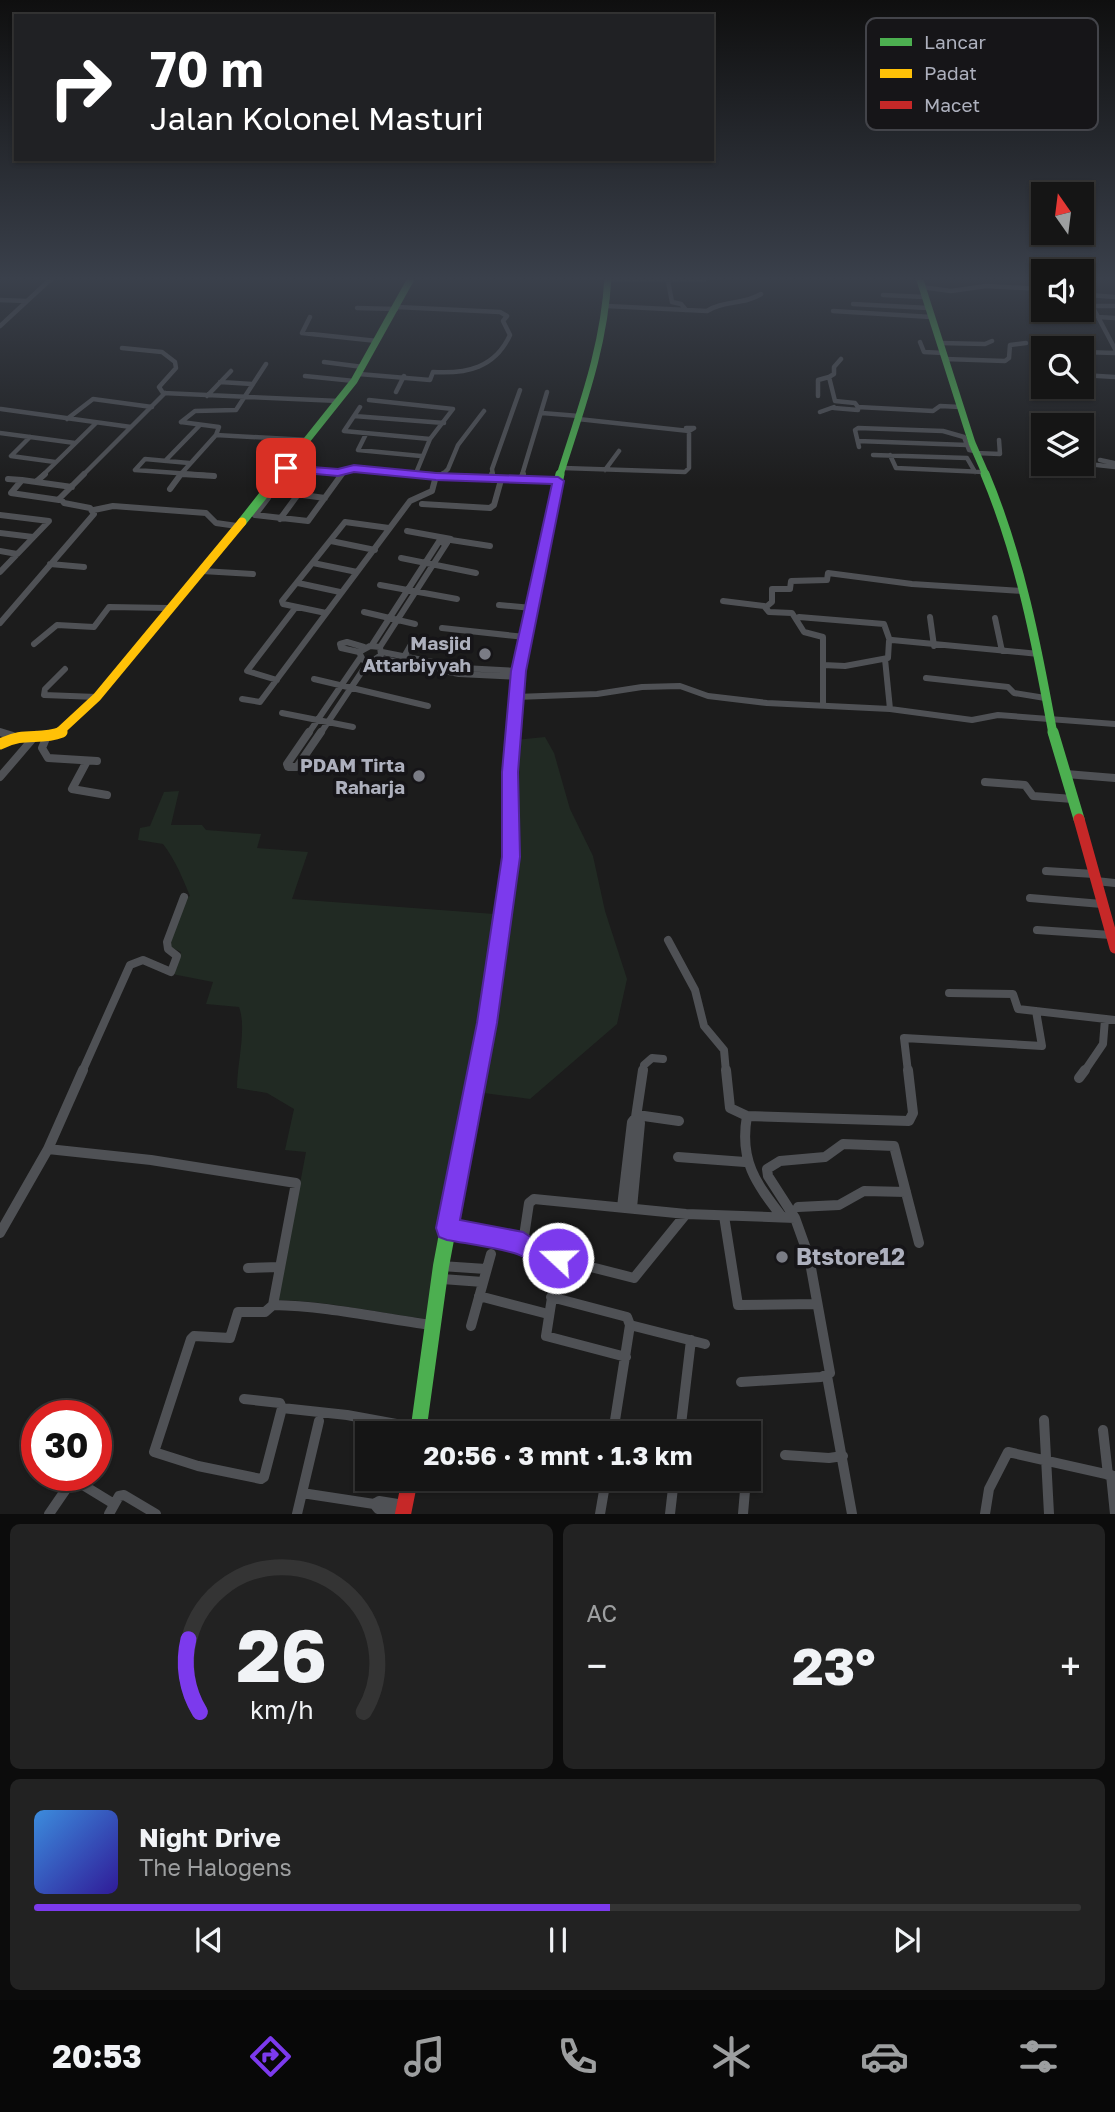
<!DOCTYPE html>
<html lang="id">
<head>
<meta charset="utf-8">
<style>
  body { margin:0; font-family:"Golos Text",sans-serif; background:#222; color:#f1f3f6; height:100vh; display:flex; flex-direction:column; font-size:26px; white-space:nowrap }
  * { box-sizing:border-box; margin:0 }
  p { font-size:23px; color:#9d9fa0 }
  .icon { flex:none; width:38px; height:38px; fill:none; stroke:currentColor; stroke-width:2; stroke-linecap:round; stroke-linejoin:round }
  .map { position:relative; height:1514px; overflow:hidden }
  .details { display:flex; flex-direction:column; gap:10px; padding:10px; background:#0c0c0c; flex:1 }
  .details>* { flex:none }
  .guide { position:absolute; left:14px; top:14px; width:700px; height:147px; border-radius:0px; box-shadow:0 2px 5px #0004,0 0 0 2px #343434; background:#202124; color:#fff; overflow:hidden }
  .needle { width:46px; rotate:346deg }
  .controls { position:absolute; left:1031px; top:182px; display:grid; gap:14px }
  .controls a { display:grid; place-items:center; width:63px; height:63px; border-radius:0px; background:#151515; box-shadow:0 2px 5px #0004,0 0 0 2px #343434; font-size:35px }
  .speed { position:absolute; left:21px; top:1400px; display:flex; gap:14px; font-size:35px; font-weight:700; text-align:center }
  .speed>* { display:grid; place-content:center; width:91px; height:91px; border-radius:50%; background:#151515; box-shadow:0 2px 5px #0004,0 0 0 2px #343434; line-height:1 }
  .speed .limit { border:10px solid #d22; background:#fff; color:#111 }
  .pin { position:absolute; display:grid; place-items:center; width:60px; height:60px; color:#fff; margin:-30px; border-radius:14px; box-shadow:0 4px 10px #0006 }
  .me { position:absolute; width:77px; margin:-38px; rotate:291deg; stroke-linejoin:round; filter:drop-shadow(0 0 5px #0008) }
  .turn { display:flex; align-items:center; gap:24px; height:147px; padding:0 21px; font-size:32px }
  .turn .icon { width:91px; height:91px; stroke-width:2.5 }
  .turn b { display:block; font-size:49px; line-height:60px }
  .big { font-size:52px; font-weight:700; line-height:1.1 }
  .details .card { flex:1; display:flex; flex-direction:column; justify-content:center; gap:10px; min-width:0; padding:0 24px; border-radius:10px; background:#222 }
  .details .dial { align-items:center; gap:0 }
  .dial svg { height:182px; overflow:visible; fill:none; stroke:#343434; stroke-width:7; stroke-linecap:round; text-anchor:middle }
  .dial text { fill:#f1f3f6; stroke:none }
  .song { display:flex; align-items:center; gap:21px }
  .cover { width:84px; height:84px; border-radius:10px; background:linear-gradient(135deg,hsl(210 70% 55%),hsl(250 70% 35%)) }
  .played { height:7px; border-radius:4px; background:linear-gradient(90deg,#7c3aed 55%,#343434 55%) }
  .keys { display:flex; justify-content:space-around; direction:ltr }
  .heat { display:flex; justify-content:space-between; align-items:center; font-size:38px; direction:ltr }
  .details .tiles { flex:1; display:grid; gap:10px; grid-template-columns:1fr 1fr }
  .card:last-child { grid-column:span 2 }
  .trip { position:absolute; left:355px; top:1421px; width:406px; height:70px; border-radius:0px; background:#151515; box-shadow:0 2px 5px #0004,0 0 0 2px #343434; font-weight:700; line-height:70px; text-align:center }
  .menu { display:flex; height:112px; justify-content:space-around; align-items:center; background:#080808; color:#9d9fa0 }
  .menu .icon { width:49px; height:49px }
  .menu .selected { color:#7c3aed }
  .menu b { font-size:32px; color:#f1f3f6 }
  .map>svg:first-child { display:block }
  .green { fill:#212a23 }
  .lines { fill:none; stroke-linecap:round; stroke-linejoin:round }
  .street-far3 { stroke:#4f5155; stroke-width:4.5 }
  .street-far2 { stroke:#4f5155; stroke-width:6 }
  .street-far1 { stroke:#4f5155; stroke-width:8 }
  .street { stroke:#4f5155; stroke-width:10 }
  .fast-far3 { stroke:#4caf50; stroke-width:7 }
  .fast-far2 { stroke:#4caf50; stroke-width:9 }
  .fast-far1 { stroke:#4caf50; stroke-width:11 }
  .fast { stroke:#4caf50; stroke-width:16 }
  .slow-far2 { stroke:#ffc107; stroke-width:9 }
  .slow-far1 { stroke:#ffc107; stroke-width:11 }
  .slow { stroke:#ffc107; stroke-width:16 }
  .jam-far1 { stroke:#c62828; stroke-width:11 }
  .jam { stroke:#c62828; stroke-width:16 }
  .route { fill:#7c3aed; stroke:#51269a; stroke-width:2 }
  .poi-dot { fill:#7a7c85; stroke:#161518; stroke-width:2.5 }
  .labels { text-anchor:middle; stroke-width:7; stroke-linejoin:round; paint-order:stroke }
  .poi-label { font-size:19px; font-weight:bold; fill:#adb0bd; stroke:#161518; text-anchor:end }
  .near-poi-label { font-size:23px; font-weight:bold; fill:#adb0bd; stroke:#161518; text-anchor:start }
  .key { fill:#161518; stroke:#43444a; stroke-width:2 }
  .key-label { font-size:19px; fill:#adb0bd }
</style>
</head>
<body>
<div class="map">
<svg width="1115" height="1514" viewBox="0 0 1115 1514">
  <rect width="100%" height="100%" fill="#1c1c1c"/>
  <path class="green" d="M545 737 554 753 570 809 593 856 605 911 627 979 617 1024 530 1099 469 1091 427 1319C378 1313 328 1301 278 1300L306 1152 285 1150 294 1109 267 1093 237 1088C237 1064 247 1028 239 1007L206 1004 213 982 172 974 181 952 169 946 185 898 190 896C182 877 176 861 163 844L138 840 140 828 150 826 164 792 179 791 171 825H202L206 830 261 834 257 848 308 852 292 899 508 915 515 740Z"/>
  <g class="lines">
    <path class="street-far3" d="M608 280H704V277
      M668 281 672 302 681 304 686 310
      M921 287 951 291 986 286 1043 289
      M1082 291 1089 293V300L1115 349
      M883 295 925 297
      M1089 295 1115 297
      M0 300 27 301
      M853 304 928 308
      M607 306 707 311C724 300 744 305 761 294
      M1092 306H1115
      M357 308 396 309
      M833 311 931 317
      M310 317 302 333 377 341
      M1098 317 1115 318
      M0 326 53 277
      M920 342 924 352 944 353
      M941 343 985 344 992 341
      M122 348 162 352 175 362 176 368 159 387 163 393 339 401
      M1082 352 1115 353
      M841 359 834 367V374L829 377 835 401 855 403 858 407 933 411 940 406 961 407
      M945 359 1005 361 1009 358 1010 345 1026 343
      M324 362 363 367
      M359 374 430 380 433 372C467 374 495 368 510 335L503 321 507 316 500 312 397 307
      M1082 375 1115 377
      M305 376 354 381
      M220 382 252 384
      M396 392 404 376
      M207 396 231 371
      M818 396V380L829 377
      M369 400 453 409 430 439 416 473
      M360 407 344 431 430 439
      M834 408 858 410
      M1 409 131 427
      M820 412 834 407
      M542 413 579 416
      M354 416 444 423
      M67 419 93 399 152 407
      M578 419 689 431 694 428H686
      M181 422 195 411 236 410 266 364
      M181 422 219 427 216 435
      M0 433 75 443
      M366 434 358 450 421 456
      M216 435 308 440
      M30 437 11 456 55 462
      M858 441 967 445
      M859 447 855 430 858 428 943 431 964 437 969 450 975 451
      M976 453 1000 454 999 440
      M873 455 967 458 975 472
      M890 455 896 468 984 472
      M1100 460 1114 463
      M165 461 200 425
      M189 463 145 459 135 470 205 475
      M1088 464 1115 467
      M563 468 685 472 689 468V431
      M288 469 338 472 354 469 439 475
      M605 470 619 451
      M43 475 96 423
      M83 475 165 393
      M180 475 216 435
      M312 475 315 471
      M341 475 343 472
      M442 475 448 469 458 445 484 411
      M493 475 492 469 520 390
      M522 475 547 392"/>
    <path class="street-far2" d="M182 474 214 476
      M415 474 558 481
      M492 474 493 480
      M441 476 443 474
      M8 479 22 480
      M521 479 523 474
      M37 481 45 474
      M170 489 181 474
      M273 491 325 498
      M268 498 255 515 308 521 342 474
      M59 500 11 493 22 480 72 487
      M422 504 490 508 494 505 501 480
      M94 510 113 506 206 513 216 523 237 526
      M0 515 49 521 0 572
      M280 519 313 474
      M407 531 451 539 443 543
      M0 533 33 537
      M451 540 490 546
      M331 541 375 550
      M0 551 17 554
      M401 558 476 573
      M313 563 357 572
      M50 564 84 567
      M202 571 253 574
      M298 583 340 592
      M380 585 457 599
      M723 601 764 606 769 612 792 613 804 632 823 637V705
      M499 605 532 608
      M766 607 772 602V589H790L791 581 827 580 828 573 912 584 1022 591
      M364 612 415 624
      M326 613 283 604 282 601 345 522 389 528
      M799 617 884 624 890 641
      M930 617 934 646
      M995 618 1002 651
      M0 623 94 514 90 508 64 503 60 498 84 474
      M442 628 525 637
      M34 644 57 625 94 627 109 607 169 608
      M372 645 440 540
      M370 646 380 647 381 655 374 660H363L359 652Z
      M380 647 447 543
      M359 652 341 648 340 644 347 642 364 647
      M382 652 463 668 519 671
      M405 655 413 641
      M378 658 459 674 518 677
      M885 659 890 709
      M823 665 845 666 888 658 889 641 892 640 1039 654
      M65 669 45 689 44 695 97 697
      M926 678 1008 687 1014 693 1045 698
      M314 679 428 706
      M277 680 247 671 296 607
      M516 697 597 694 642 687 680 686 708 696 767 703 890 709 972 720 998 715 1115 724
      M242 699 260 702 410 501 432 491 436 476
      M282 713 353 727
      M0 732 6 734
      M308 734 360 658
      M320 734 369 661"/>
    <path class="street-far1" d="M0 732 13 736
      M309 732 287 764 288 767H297L321 732
      M47 736 42 748 48 758 97 761
      M87 761 72 789 107 795
      M1066 774 1115 778
      M0 777 36 735
      M985 782 1025 785 1033 796 1073 799
      M1046 871 1094 874
      M1096 881 1115 883
      M1030 898 1102 904
      M1037 930 1111 935
      M668 940 695 990 704 1026 724 1050 726 1072
      M949 993 1013 994 1018 1009 1115 1020
      M82 1072 130 965 143 960 171 972 177 956 168 949 167 942 184 897
      M643 1072 644 1065 652 1058 663 1059
      M908 1072 904 1038 1042 1046 1036 1011
      M1084 1072 1103 1044 1105 1019"/>
    <path class="street" d="M726 1070 730 1108 747 1116 909 1121 913 1113 908 1070
      M1079 1078 1085 1070
      M637 1115 679 1121
      M747 1116C739 1161 756 1183 782 1217
      M636 1117 643 1070
      M48 1149 151 1160 296 1183 273 1305C327 1306 379 1318 432 1325
      M678 1157 745 1162
      M622 1207 632 1122 636 1117 640 1123 632 1208
      M798 1207 839 1205 864 1191 906 1192
      M724 1216 738 1305 817 1304
      M448 1228 523 1243 532 1252 634 1278 686 1214
      M0 1233 48 1149 83 1070
      M523 1243 529 1203 534 1199 686 1214 795 1218
      M441 1266 486 1269
      M248 1268 279 1267
      M556 1272 546 1336 626 1357
      M442 1279 483 1282
      M479 1296 548 1314
      M551 1297 627 1317 630 1325 613 1433
      M273 1305 265 1312H238L230 1338 194 1336 191 1339 154 1452 198 1466 261 1479 264 1477 282 1408
      M630 1325 705 1344
      M471 1326 491 1254
      M827 1376 852 1514
      M741 1382 821 1377 830 1373 809 1257 795 1218 768 1176 767 1169 780 1161 825 1157 843 1144 894 1146 919 1243
      M244 1399 280 1403 282 1408 347 1415 418 1428
      M1044 1420 1049 1514
      M1103 1430 1108 1475
      M680 1433 691 1340
      M749 1451 750 1444
      M785 1455 829 1458 843 1456
      M1111 1475 1115 1514
      M302 1493 374 1504 379 1501 404 1505
      M374 1504 378 1509 401 1513
      M49 1514 71 1482H78L114 1504
      M109 1514 119 1496 124 1495 156 1514
      M297 1514 319 1421
      M600 1514 606 1479
      M670 1514 674 1479
      M743 1514 746 1479
      M985 1514 989 1489 1008 1452 1115 1476"/>
    <path class="fast-far3" d="M919 277 972 443 986 475
      M279 475 354 381 412 277
      M560 475C581 408 604 349 608 277"/>
    <path class="fast-far2" d="M985 474C1020 557 1037 646 1053 734
      M242 522 280 474
      M513 734 521 653 560 474"/>
    <path class="fast-far1" d="M1053 732 1079 819
      M512 747 513 732"/>
    <path class="fast" d="M418 1433 441 1266 469 1117"/>
    <path class="slow-far2" d="M57 734 97 697 242 522"/>
    <path class="slow-far1" d="M0 744C26 731 38 741 62 732
      M478 1072 511 857 512 747"/>
    <path class="slow" d="M469 1117 478 1070"/>
    <path class="jam-far1" d="M1079 819 1115 948"/>
    <path class="jam" d="M403 1514 410 1479"/>
  </g>
  <linearGradient id="sky" x2="0" y2="1"><stop stop-color="#0f0f0f"/><stop offset="0.57" stop-color="#3a404b"/><stop offset="1" stop-color="#3a404b" stop-opacity="0"/></linearGradient>
  <rect width="1115" height="489" fill="url(#sky)"/>
  <path class="route" d="M286 465 338 469 354 465 436 473 558 477 564 481 526 671 518 772 520 857 497 1023 460 1220 523 1232 538 1242 566 1250 569 1258 566 1267C546 1275 531 1258 514 1253 492 1247 469 1244 447 1240L439 1237 436 1228 477 1023 502 857V772L511 671 552 484 436 480 354 472 338 476 282 471V466Z"/>
  <g class="poi-dot">
    <circle cx="485" cy="654" r="7"/>
    <circle cx="419" cy="776" r="7"/>
    <circle cx="782" cy="1257" r="7"/>
  </g>
  <g class="labels">
    <g class="poi-label">
      <text x="471" y="650">Masjid<tspan x="471" dy="22">Attarbiyyah</tspan></text>
      <text x="405" y="772">PDAM Tirta<tspan x="405" dy="22">Raharja</tspan></text>
    </g>
    <g class="near-poi-label">
      <text x="796" y="1265">Btstore12</text>
    </g>
  </g>
  <rect x="866" y="18" width="232" height="112" rx="10" class="key"/>
  <rect x="880" y="38" width="32" height="8" fill="#4caf50"/>
  <rect x="880" y="69" width="32" height="9" fill="#ffc107"/>
  <rect x="880" y="101" width="32" height="8" fill="#c62828"/>
  <g class="key-label">
    <text x="924" y="49">Lancar</text>
    <text x="924" y="80">Padat</text>
    <text x="924" y="112">Macet</text>
  </g>
</svg>
<div class="controls">
<a><svg class="needle" viewBox="-14 -14 28 28"><path d="M0-13l5 13h-10z" fill="#e53935"/><path d="M0 13l5-13h-10z" fill="#9d9fa0"/></svg></a>
<a><svg class="icon" aria-label="sound" viewBox="0 0 24 24"><path d="M4 9h4l5-4v14l-5-4H4zM17 9q2 3 0 6"/></svg></a>
<a><svg class="icon" aria-label="search" viewBox="0 0 24 24"><circle cx="10" cy="10" r="6"/><path d="M15 15l6 6"/></svg></a>
<a><svg class="icon" aria-label="layers" viewBox="0 0 24 24"><path d="M12 4l9 5-9 5-9-5zM3 14l9 5 9-5"/></svg></a>
</div>
<div class="speed"><div class="limit">30</div></div>
<div class="pin" style="left:286px;top:468px;background:#d93025"><svg class="icon" aria-label="arrive" viewBox="0 0 24 24"><path d="M6 21V4h12l-3 4 3 4H6"/></svg></div>
<svg class="me" style="left:558px;top:1258px" viewBox="-20 -20 40 40"><circle r="17" fill="#7c3aed" stroke="#fff" stroke-width="3"/><path d="M0-11L8 9 0 5-8 9z" fill="#fff"/></svg>
<div class="trip">20:56 · 3 mnt · 1.3 km</div>
<div class="guide">
<div class="turn"><svg class="icon" aria-label="right" viewBox="0 0 24 24"><path d="M7 20v-9h11M14 6l5 5-5 5"/></svg><div><b>70 m</b>Jalan Kolonel Masturi</div></div>
</div>
</div>
<section class="details">
<div class="tiles">
<div class="card dial"><svg viewBox="0 0 100 80">
<path d="M14 69A42 42 0 1 1 86 69"/>
<path d="M14 69A42 42 0 0 1 9 37" stroke="#7c3aed"/>
<text x="50" y="56" font-size="32" font-weight="700">26</text>
<text x="50" y="72" font-size="11">km/h</text>
</svg></div>
<div class="card"><p>AC</p>
<div class="heat"><a>−</a><b class="big">23°</b><a>+</a></div>
</div>
<div class="card">
<div class="song"><i class="cover"></i><div><b>Night Drive</b><p>The Halogens</p></div></div>
<div class="played"></div>
<div class="keys"><svg class="icon" aria-label="previous" viewBox="0 0 24 24"><path d="M18 5L8 12l10 7zM5 5v14"/></svg><svg class="icon" aria-label="pause" viewBox="0 0 24 24"><path d="M8 5v14M16 5v14"/></svg><svg class="icon" aria-label="next" viewBox="0 0 24 24"><path d="M6 5l10 7-10 7zM19 5v14"/></svg></div>
</div>
</div>
</section>
<nav class="menu">
<b>20:53</b>
<svg class="icon selected" aria-label="directions" viewBox="0 0 24 24"><path d="M12 3l9 9-9 9-9-9zM9 14v-3h6M13 9l2 2-2 2"/></svg>
<svg class="icon" aria-label="music" viewBox="0 0 24 24"><path d="M9 18V5l10-2v13"/><circle cx="6" cy="18" r="3"/><circle cx="16" cy="16" r="3"/></svg>
<svg class="icon" aria-label="phone" viewBox="0 0 24 24"><path d="M5 4h4l2 5-3 2q2 4 5 5l2-3 5 2v4C11 20 4 13 5 4z"/></svg>
<svg class="icon" aria-label="climate" viewBox="0 0 24 24"><path d="M12 3v18M4 7l16 10M4 17L20 7"/></svg>
<svg class="icon" aria-label="car" viewBox="0 0 24 24"><path d="M5 17H2v-5l4-1 3-4h7l3 4 3 1v5h-3M9 17h6M6 11h13"/><circle cx="7" cy="17" r="2"/><circle cx="17" cy="17" r="2"/></svg>
<svg class="icon" aria-label="filters" viewBox="0 0 24 24"><path d="M4 7h16M4 17h16"/><circle cx="9" cy="7" r="2"/><circle cx="15" cy="17" r="2"/></svg>
</nav>
</body>
</html>
